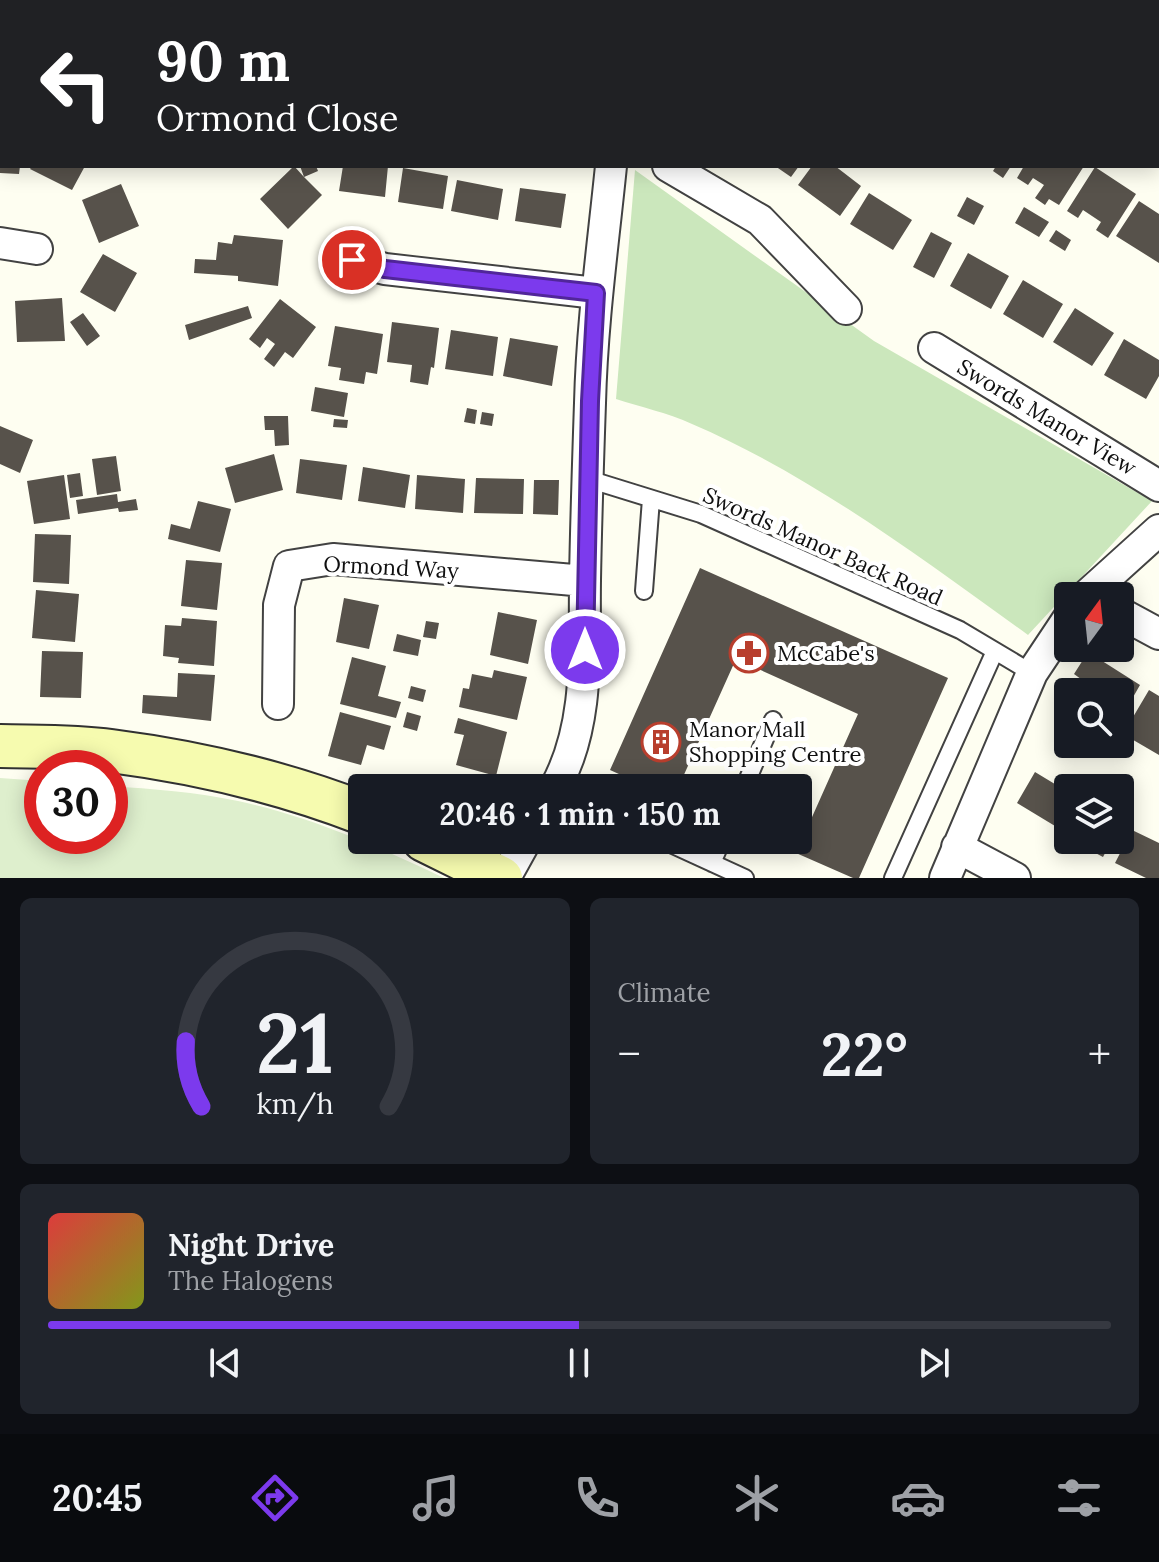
<!DOCTYPE html>
<html lang="en">
<head>
<meta charset="utf-8">
<style>
  body { margin:0; font-family:Lora,serif; background:#20242c; color:#f1f3f6; height:100vh; display:flex; flex-direction:column; font-size:30px; white-space:nowrap }
  * { box-sizing:border-box; margin:0 }
  p { font-size:26px; color:#9ea1a6 }
  .icon { flex:none; width:44px; height:44px; fill:none; stroke:currentColor; stroke-width:2; stroke-linecap:round; stroke-linejoin:round }
  .map { position:relative; height:878px; overflow:hidden }
  .details { display:flex; flex-direction:column; gap:20px; padding:20px; background:#0d0f14; flex:1 }
  .details>* { flex:none }
  .top-card { position:absolute; left:0px; top:0px; width:1160px; height:168px; box-shadow:0 4px 20px #0003; background:#202124; color:#fff; overflow:hidden }
  .needle { width:52px; rotate:15deg }
  .controls { position:absolute; left:1054px; top:582px; display:grid; gap:16px }
  .controls a { display:grid; place-items:center; width:80px; height:80px; border-radius:8px; background:#171b24; box-shadow:0 4px 20px #0003; font-size:40px }
  .speed { position:absolute; left:24px; top:750px; display:flex; gap:16px; font-size:40px; font-weight:700; text-align:center }
  .speed>* { display:grid; place-content:center; width:104px; height:104px; border-radius:50%; background:#171b24; box-shadow:0 4px 20px #0003; line-height:1 }
  .speed .limit { border:12px solid #d22; background:#fff; color:#111 }
  .pin { position:absolute; display:grid; place-items:center; width:68px; height:68px; color:#fff; margin:-34px; border:4px solid #fff; border-radius:50%; box-shadow:0 2px 8px #0007 }
  .me { position:absolute; width:88px; margin:-44px; rotate:0deg; stroke-linejoin:round; filter:drop-shadow(0 0 6px #0008) }
  .turn { display:flex; align-items:center; gap:28px; height:168px; padding:0 24px; font-size:36px }
  .turn .icon { width:104px; height:104px; stroke-width:2.5 }
  .turn b { display:block; font-size:56px; line-height:68px }
  .big { font-size:60px; font-weight:800; line-height:1.1 }
  .details .widget { flex:1; display:flex; flex-direction:column; justify-content:center; gap:12px; min-width:0; padding:0 28px; border-radius:12px; background:#20242c }
  .details .dial { align-items:center; gap:0 }
  .dial svg { height:208px; overflow:visible; fill:none; stroke:#363941; stroke-width:7; stroke-linecap:round; text-anchor:middle }
  .dial text { fill:#f1f3f6; stroke:none }
  .song { display:flex; align-items:center; gap:24px }
  .cover { width:96px; height:96px; border-radius:12px; background:linear-gradient(135deg,hsl(0 70% 55%),hsl(70 70% 35%)) }
  .played { height:8px; border-radius:4px; background:linear-gradient(90deg,#7c3aed 50%,#363941 50%) }
  .keys { display:flex; justify-content:space-around; direction:ltr }
  .heat { display:flex; justify-content:space-between; align-items:center; font-size:44px; direction:ltr }
  .details .tiles { flex:1; display:grid; gap:20px; grid-template-columns:1fr 1fr }
  .widget:last-child { grid-column:span 2 }
  .trip { position:absolute; left:348px; top:774px; width:464px; height:80px; border-radius:8px; background:#171b24; box-shadow:0 4px 20px #0003; font-weight:800; line-height:80px; text-align:center }
  .tabs { display:flex; height:128px; justify-content:space-around; align-items:center; background:#090b0e; color:#9ea1a6 }
  .tabs .icon { width:56px; height:56px }
  .tabs .active { color:#7c3aed }
  .tabs b { font-size:36px; color:#f1f3f6 }
  .map>svg:first-child { display:block }
  .park { fill:#cbe7bc }
  .pitch { fill:#deefcd }
  .building { fill:#57524b }
  .lines { fill:none; stroke-linecap:round; stroke-linejoin:round }
  .lane-casing { stroke:#424242; stroke-width:20 }
  .street-casing { stroke:#424242; stroke-width:34 }
  .secondary-casing { stroke:#313131; stroke-width:46 }
  .lane { stroke:#fff; stroke-width:16 }
  .street { stroke:#fff; stroke-width:30 }
  .secondary { stroke:#f6fbaf; stroke-width:42 }
  .route-casing { stroke:#51269a; stroke-width:20 }
  .route { stroke:#7c3aed; stroke-width:14 }
  .labels { text-anchor:middle; stroke-width:8; stroke-linejoin:round; paint-order:stroke }
  .street-label { font-size:22px; fill:#0f0f0f; stroke:#fff }
  .poi-label { font-size:22px; fill:#0f0f0f; stroke:#fff; text-anchor:start }
</style>
</head>
<body>
<div class="map">
<svg width="1159" height="878" viewBox="0 0 1159 878">
  <rect width="100%" height="100%" fill="#fefef1"/>
  <path class="park" d="M635 170 874 341 1152 501 1028 635C921 558 813 476 692 424 668 413 641 407 616 399Z"/>
  <path class="pitch" d="M0 778 42 781V836H110V786C152 789 196 792 238 801 309 816 378 846 444 878H0Z"/>
  <path class="building" d="M0 166H20L19 174 0 173Z
    M32 166H85L72 190 30 169Z
    M294 166 304 177 300 166H316L318 171 304 177 322 195 288 229 260 199Z
    M343 166H388L385 197 339 191Z
    M775 166H799L791 177Z
    M812 166H835L861 186 840 216 798 185Z
    M996 166H1011L1003 178 993 171Z
    M1024 166H1084L1059 205 1049 199 1045 205 1035 198 1044 185 1033 178 1028 185 1017 178Z
    M1095 167 1136 194 1108 238 1096 230 1101 222 1083 210 1078 218 1067 211Z
    M403 168 448 176 443 209 398 202Z
    M457 180 503 189 498 220 451 211Z
    M121 184 139 226 99 243 82 200Z
    M520 188 566 194 561 228 515 221Z
    M869 193 912 220 893 250 850 224Z
    M967 197 984 206 974 225 957 216Z
    M1139 201 1159 214V263L1116 236Z
    M1024 207 1049 222 1039 237 1015 223Z
    M1056 230 1071 240 1065 251 1049 241Z
    M931 232 952 243 934 278 913 267Z
    M234 235 283 240 278 286 238 281V276L194 273 195 259 216 260 218 242 232 244Z
    M968 253 1009 276 991 309 950 286Z
    M103 254 137 273 115 312 80 292Z
    M1023 280 1063 304 1043 338 1003 314Z
    M62 298 65 341 17 342 15 301Z
    M280 299 316 327 293 358 285 352 274 367 264 359 275 344 267 338 260 348 249 339Z
    M248 306 252 318 189 340 185 325Z
    M1075 308 1114 333 1092 366 1053 342Z
    M83 313 100 336 87 346 70 322Z
    M392 322 439 328 434 368 431 367 428 385 410 382 412 365 387 362Z
    M335 326 383 334 377 374 366 372 364 384 339 380 341 368 328 366Z
    M451 330 498 337 493 376 445 369Z
    M510 338 558 346 552 386 503 376Z
    M1124 339 1159 360V376L1146 399 1104 375Z
    M315 387 348 393 344 417 311 411Z
    M467 408 477 410 475 424 464 422Z
    M482 412 494 414 492 426 480 424Z
    M264 416H288L289 445 275 446 274 430H265Z
    M334 419 348 420 347 428 333 427Z
    M0 426 33 440 20 473 0 464Z
    M274 454 283 490 235 503 225 468Z
    M116 456 121 491 97 495 92 459Z
    M300 459 347 465 342 500 296 493Z
    M363 467 410 475 405 508 358 501Z
    M80 473 83 496 70 498 67 475Z
    M64 475 70 519 34 524 27 481Z
    M417 475 465 479 463 513 415 509Z
    M476 478 524 479 523 514 474 513Z
    M534 480H559L558 515 533 514Z
    M117 494 118 502 136 499 138 510 119 512 118 508 78 514 76 500Z
    M198 501 231 509 220 552 168 539 171 524 190 529Z
    M35 534 71 535 69 584 33 582Z
    M186 560 222 563 217 610 181 606Z
    M700 568 948 678 859 878H853L796 853 858 714 736 659 678 788H650L610 770Z
    M36 590 79 594 75 642 32 638Z
    M344 598 379 605 369 649 336 642Z
    M498 612 537 620 528 664 490 655Z
    M182 618 217 621 214 666 178 663 179 658 163 656 165 625 181 626Z
    M426 621 439 623 436 639 423 637Z
    M397 634 421 640 418 656 393 651Z
    M42 651 83 652 81 698 40 697Z
    M1088 652 1140 685 1120 720V692H1079L1085 682 1074 674Z
    M352 657 386 666 378 696 401 702 396 718 340 704Z
    M494 670 527 677 517 720 459 707 463 688 469 689 472 674 492 678Z
    M178 673 215 675 211 721 142 713 143 695 177 697Z
    M411 686 426 690 423 702 408 698Z
    M1149 690 1159 696V755L1123 734Z
    M340 712 391 726 384 750 367 745 361 765 328 756Z
    M407 712 421 716 417 731 403 727Z
    M458 718 507 732 496 776 456 765 464 735 454 733Z
    M1035 772 1068 792V804L1055 826 1017 803Z
    M445 776 485 787V788H441Z
    M1132 830 1159 843V878H1146L1115 863Z
    M1071 840H1112L1103 857Z"/>
  <g class="lines">
    <g class="lane-casing">
      <path id="lane" d="M588 479 701 514 960 630 1032 673
        M644 591 651 499
        M744 788 773 720
        M662 840 745 878
        M712 863 722 840
        M893 878 995 651"/>
    </g>
    <g class="street-casing">
      <path id="street" d="M609 0V2
        M939 0 941 2
        M1158 141 1159 142
        M668 166 760 220 846 309
        M0 243 37 249
        M352 260 385 269 596 293
        M934 348 1159 486
        M1086 596 1159 530
        M1120 613 1159 634
        M278 704 279 605 289 566 333 559 585 581
        M555 788C590 725 584 650 585 580 586 521 588 462 590 403 592 323 603 245 611 166
        M957 847 1015 878
        M505 878 526 840
        M945 878 1032 673 1068 619"/>
    </g>
    <g class="secondary-casing">
      <path id="secondary" d="M0 746C37 747 74 746 111 751 196 762 282 782 362 813
        M424 840 501 878"/>
    </g>
    <use href="#lane" class="lane"/>
    <use href="#street" class="street"/>
    <use href="#secondary" class="secondary"/>
  </g>
  <g class="lines">
    <g class="route-casing">
      <path id="route" d="M352 260 385 269 596 293 590 401 585 650"/>
    </g>
    <use href="#route" class="route"/>
  </g>
  <defs>
    <g id="pharmacy-ring" transform="scale(2)"><circle r="9.5" fill="#fff" stroke="#b83e2d" stroke-width="1.5"/><path d="M-2-6h4v4h4v4h-4v4h-4v-4h-4v-4h4Z" fill="#b83e2d"/></g>
    <g id="building-ring" transform="scale(2)"><circle r="9.5" fill="#fff" stroke="#b83e2d" stroke-width="1.5"/><path d="M-4-6H4V6H1V3H-1V6H-4ZM-2.5-4.3h1.7v1.8h-1.7ZM.8-4.3h1.7v1.8H.8ZM-2.5-1h1.7V.8h-1.7ZM.8-1h1.7V.8H.8Z" fill="#b83e2d"/></g>
  </defs>
  <g fill-rule="evenodd">
    <use href="#pharmacy-ring" x="749" y="653"/>
    <use href="#building-ring" x="661" y="742"/>
  </g>
  <g class="labels">
    <g class="street-label">
      <text transform="translate(1047 417) rotate(31)" y="8">Swords Manor View</text>
      <text transform="translate(823 546) rotate(24)" y="8">Swords Manor Back Road</text>
      <text transform="translate(391 567) rotate(3)" y="8">Ormond Way</text>
    </g>
    <g class="poi-label">
      <text x="777" y="661">McCabe's</text>
      <text x="689" y="737">Manor Mall<tspan x="689" dy="25">Shopping Centre</tspan></text>
    </g>
  </g>
</svg>
<div class="controls">
<a><svg class="needle" viewBox="-14 -14 28 28"><path d="M0-13l5 13h-10z" fill="#e53935"/><path d="M0 13l5-13h-10z" fill="#9ea1a6"/></svg></a>
<a><svg class="icon" aria-label="search" viewBox="0 0 24 24"><circle cx="10" cy="10" r="6"/><path d="M15 15l6 6"/></svg></a>
<a><svg class="icon" aria-label="layers" viewBox="0 0 24 24"><path d="M12 4l9 5-9 5-9-5zM3 14l9 5 9-5"/></svg></a>
</div>
<div class="speed"><div class="limit">30</div></div>
<div class="pin" style="left:352px;top:260px;background:#d93025"><svg class="icon" aria-label="arrive" viewBox="0 0 24 24"><path d="M6 21V4h12l-3 4 3 4H6"/></svg></div>
<svg class="me" style="left:585px;top:650px" viewBox="-20 -20 40 40"><circle r="17" fill="#7c3aed" stroke="#fff" stroke-width="3"/><path d="M0-11L8 9 0 5-8 9z" fill="#fff"/></svg>
<div class="trip">20:46 · 1 min · 150 m</div>
<div class="top-card">
<div class="turn"><svg class="icon" aria-label="left" viewBox="0 0 24 24"><path d="M17 20v-9H6M10 6l-5 5 5 5"/></svg><div><b>90 m</b>Ormond Close</div></div>
</div>
</div>
<section class="details">
<div class="tiles">
<div class="widget dial"><svg viewBox="0 0 100 80">
<path d="M14 69A42 42 0 1 1 86 69"/>
<path d="M14 69A42 42 0 0 1 8 44" stroke="#7c3aed"/>
<text x="50" y="56" font-size="32" font-weight="700">21</text>
<text x="50" y="72" font-size="11">km/h</text>
</svg></div>
<div class="widget"><p>Climate</p>
<div class="heat"><a>−</a><b class="big">22°</b><a>+</a></div>
</div>
<div class="widget">
<div class="song"><i class="cover"></i><div><b>Night Drive</b><p>The Halogens</p></div></div>
<div class="played"></div>
<div class="keys"><svg class="icon" aria-label="previous" viewBox="0 0 24 24"><path d="M18 5L8 12l10 7zM5 5v14"/></svg><svg class="icon" aria-label="pause" viewBox="0 0 24 24"><path d="M8 5v14M16 5v14"/></svg><svg class="icon" aria-label="next" viewBox="0 0 24 24"><path d="M6 5l10 7-10 7zM19 5v14"/></svg></div>
</div>
</div>
</section>
<nav class="tabs">
<b>20:45</b>
<svg class="icon active" aria-label="directions" viewBox="0 0 24 24"><path d="M12 3l9 9-9 9-9-9zM9 14v-3h6M13 9l2 2-2 2"/></svg>
<svg class="icon" aria-label="music" viewBox="0 0 24 24"><path d="M9 18V5l10-2v13"/><circle cx="6" cy="18" r="3"/><circle cx="16" cy="16" r="3"/></svg>
<svg class="icon" aria-label="phone" viewBox="0 0 24 24"><path d="M5 4h4l2 5-3 2q2 4 5 5l2-3 5 2v4C11 20 4 13 5 4z"/></svg>
<svg class="icon" aria-label="climate" viewBox="0 0 24 24"><path d="M12 3v18M4 7l16 10M4 17L20 7"/></svg>
<svg class="icon" aria-label="car" viewBox="0 0 24 24"><path d="M5 17H2v-5l4-1 3-4h7l3 4 3 1v5h-3M9 17h6M6 11h13"/><circle cx="7" cy="17" r="2"/><circle cx="17" cy="17" r="2"/></svg>
<svg class="icon" aria-label="filters" viewBox="0 0 24 24"><path d="M4 7h16M4 17h16"/><circle cx="9" cy="7" r="2"/><circle cx="15" cy="17" r="2"/></svg>
</nav>
</body>
</html>
